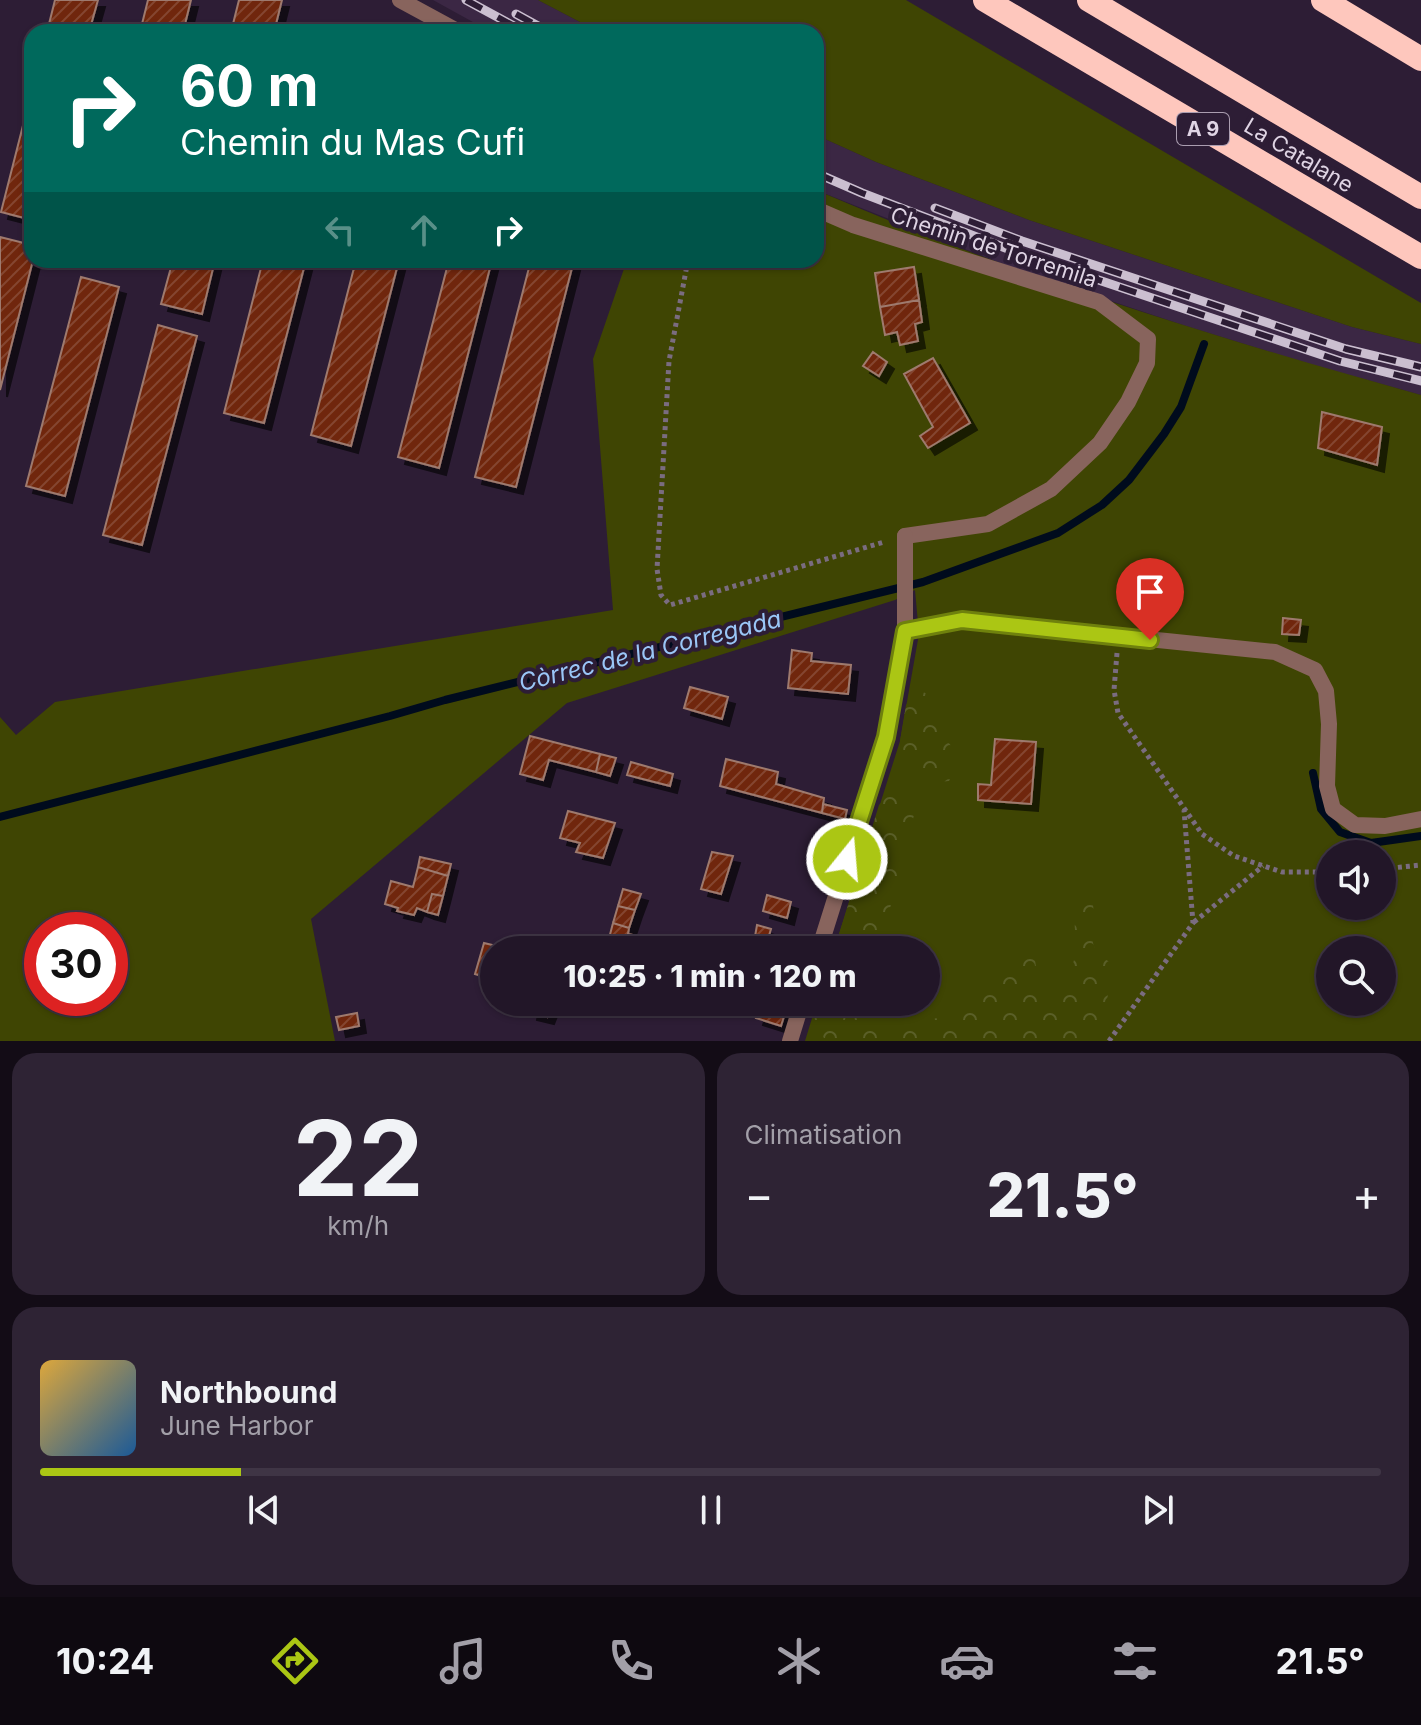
<!DOCTYPE html>
<html lang="fr">
<head>
<meta charset="utf-8">
<style>
  body { margin:0; font-family:Inter,sans-serif; background:#2e2334; color:#f1f3f6; height:100vh; display:flex; flex-direction:column; font-size:30px; white-space:nowrap }
  * { box-sizing:border-box; margin:0 }
  p { font-size:26px; color:#a29fa8 }
  .icon { flex:none; width:44px; height:44px; fill:none; stroke:currentColor; stroke-width:2; stroke-linecap:round; stroke-linejoin:round }
  .map { position:relative; height:1041px; overflow:hidden }
  .side { display:flex; flex-direction:column; gap:12px; padding:12px; background:#130c16; flex:1 }
  .side>* { flex:none }
  .top-card { position:absolute; left:24px; top:24px; width:800px; height:244px; border-radius:24px; box-shadow:0 2px 6px #0004,0 0 0 2px #3f3545; background:#00695c; color:#fff; overflow:hidden }
  .tools { position:absolute; left:1316px; top:840px; display:grid; gap:16px }
  .tools a { display:grid; place-items:center; width:80px; height:80px; border-radius:50%; background:#221628; box-shadow:0 2px 6px #0004,0 0 0 2px #3f3545; font-size:40px }
  .speed { position:absolute; left:24px; top:912px; display:flex; gap:16px; font-size:40px; font-weight:700; text-align:center }
  .speed>* { display:grid; place-content:center; width:104px; height:104px; border-radius:50%; background:#221628; box-shadow:0 2px 6px #0004,0 0 0 2px #3f3545; line-height:1 }
  .speed .limit { border:12px solid #d22; background:#fff; color:#111 }
  .pin { position:absolute; display:grid; place-items:center; width:68px; height:68px; color:#fff; margin:-82px -34px; border-radius:50% 50% 50% 0; rotate:-45deg; box-shadow:0 0 8px #0007 }
  .pin .icon { rotate:45deg }
  .me { position:absolute; width:88px; margin:-44px; rotate:17deg; stroke-linejoin:round; filter:drop-shadow(0 0 6px #0008) }
  .turn { display:flex; align-items:center; gap:28px; height:168px; padding:0 24px; font-size:36px }
  .turn .icon { width:104px; height:104px; stroke-width:2.5 }
  .turn b { display:block; font-size:56px; line-height:68px }
  .lanes { display:flex; align-items:center; height:76px; padding:0 24px; background:#0003; justify-content:center; gap:40px; direction:ltr }
  .lanes .off { opacity:.35 }
  .big { font-size:60px; font-weight:800; line-height:1.1 }
  .side .card { flex:1; display:flex; flex-direction:column; justify-content:center; gap:12px; min-width:0; padding:0 28px; border-radius:24px; background:#2e2334 }
  .side .dial { align-items:center; gap:0 }
  .dial b { font-size:104px; line-height:1 }
  .song { display:flex; align-items:center; gap:24px }
  .cover { width:96px; height:96px; border-radius:12px; background:linear-gradient(135deg,hsl(40 70% 55%),hsl(210 70% 35%)) }
  .played { height:8px; border-radius:4px; background:linear-gradient(90deg,#abc614 15%,#3f3545 15%) }
  .keys { display:flex; justify-content:space-around; direction:ltr }
  .heat { display:flex; justify-content:space-between; align-items:center; font-size:44px; direction:ltr }
  .side .tiles { flex:1; display:grid; gap:12px; grid-template-columns:1fr 1fr }
  .card:last-child { grid-column:span 2 }
  .trip { position:absolute; left:480px; top:936px; width:460px; height:80px; border-radius:40px; background:#221628; box-shadow:0 2px 6px #0004,0 0 0 2px #3f3545; font-weight:800; line-height:80px; text-align:center }
  .tab-bar { display:flex; height:128px; justify-content:space-around; align-items:center; background:#0e0910; color:#a29fa8 }
  .tab-bar .icon { width:56px; height:56px }
  .tab-bar .on { color:#abc614 }
  .tab-bar b { font-size:36px; color:#f1f3f6 }
  .map>svg:first-child { display:block }
  .built { fill:#3b2744 }
  .green { fill:#3f4503; fill-rule:evenodd }
  .forest { fill:url(#forest-crowns) }
  .lines { fill:none; stroke-linecap:round; stroke-linejoin:round }
  .stream { stroke:#000b1d; stroke-width:8 }
  .building { fill:url(#building-hatch); stroke:#9e7a6e; stroke-width:2; filter:url(#shadow) }
  .path { stroke:#7a6c80; stroke-width:5; stroke-dasharray:4 4; stroke-linecap:butt }
  .lane { stroke:#88645d; stroke-width:16 }
  .street { stroke:#88645d; stroke-width:16 }
  .highway { stroke:#fec7bd; stroke-width:24 }
  .rail-casing { stroke:#cbbfd0; stroke-width:9 }
  .rail { stroke:#2d1d35; stroke-width:6; stroke-dasharray:18; stroke-linecap:butt }
  .route-casing { stroke:#6f810d; stroke-width:20 }
  .route { stroke:#abc614; stroke-width:14 }
  .labels { text-anchor:middle; stroke-width:8; stroke-linejoin:round; paint-order:stroke }
  .shield { fill:#2d1d35; stroke:#aa9db0; stroke-width:2 }
  .shield-label { font-size:20px; font-weight:bold; fill:#dfd4e4 }
  .street-label { font-size:22px; fill:#dfd4e4; stroke:#2d1d35 }
  .water-label { font-size:24px; font-style:italic; fill:#9ac6f7; stroke:#2d1d35 }
</style>
</head>
<body>
<div class="map">
<svg width="1421" height="1041" viewBox="0 0 1421 1041">
  <defs>
    <pattern id="forest-crowns" width="20" height="18" patternUnits="userSpaceOnUse" patternTransform="scale(2)"><rect width="20" height="18" fill="#3f4503"/><path d="M2 6a3 3 0 1 1 6 0M12 15a3 3 0 1 1 6 0" fill="none" stroke="#5a5f28"/></pattern>
    <pattern id="building-hatch" width="6" height="6" patternUnits="userSpaceOnUse" patternTransform="scale(2)"><rect width="6" height="6" fill="#70270d"/><path d="M-1 1l2-2M0 6l6-6M5 7l2-2" fill="none" stroke="#844530"/></pattern>
    <filter id="shadow"><feDropShadow dx="7" dy="7" stdDeviation="0" flood-color="#0009"/></filter>
  </defs>
  <rect width="100%" height="100%" fill="#2d1d35"/>
  <path class="built" d="M433 0H538L599 32H491Z
    M816 135 876 162 1029 220 1352 327 1421 344V395L1306 363 1186 326 1015 269 816 190Z"/>
  <path class="green" d="M538 0H906L1421 303V344L1352 327 1029 220 876 162 816 135V32H599Z
    M816 190C1012 275 1216 338 1421 395V1041H805L817 1002H926V950H834L900 741 919 634 915 590 895 600 567 703 311 919 335 1041H0V717L16 735 55 702 613 610 593 359 627 260H816ZM1330 854H1382V906H1330ZM42 930H110V998H42ZM1330 950H1382V1002H1330Z"/>
  <path class="forest" d="M919 689 934 699 941 713 942 735 953 748 958 760 949 781 938 782 928 780 917 774 908 762 900 741 906 705Z
    M893 790 908 794 916 806 911 828 903 848 895 891 880 942 876 950H834L879 805Z
    M1080 884C1112 908 1072 944 1110 962 1111 1000 1106 1011 1082 1041H827C812 1026 811 1022 817 1002H863L864 1015 882 1021 907 1025 937 1018 963 1008 1017 948 1034 951 1038 984 1055 988 1068 982 1074 960 1075 915Z"/>
  <g class="lines">
    <path class="stream" d="M1313 773 1321 809 1340 832 1371 843 1421 836
      M0 817 390 716 445 700 923 582 1058 533 1102 505 1129 480 1164 434 1181 407 1204 344"/>
  </g>
  <path class="building" d="M55 0H98L89 32H47Z
    M148 0H191L183 32H140Z
    M239 0H282L274 32H231Z
    M32 90V220L1 212Z
    M0 237 32 245V260H33L0 390Z
    M173 260H215L202 314 161 304Z
    M263 260H306L264 423 224 413Z
    M356 260H399L351 446 311 435Z
    M449 260H492L439 468 398 457Z
    M531 260H574L516 487 475 477Z
    M914 267 919 300 880 307 875 273Z
    M81 277 119 287 65 496 26 486Z
    M919 300 922 322 915 324 918 341 900 345 897 332 885 335 880 307Z
    M158 325 197 336 142 545 103 535Z
    M873 352 887 362 879 376 863 366Z
    M933 358 970 423 928 448 920 436 933 427 904 374Z
    M1322 412 1382 427 1377 465 1318 448Z
    M1283 618 1301 620 1299 635 1282 634Z
    M792 650 812 653 811 661 851 665 848 694 788 688Z
    M690 687 728 697 722 719 684 708Z
    M530 736 600 754 596 772 549 760 543 780 520 774Z
    M995 739 1036 742 1031 804 978 800V784L991 785Z
    M600 754 616 758 610 776 596 772Z
    M726 759 778 772 776 784 824 798 822 813 720 786Z
    M631 762 673 774 670 786 627 775Z
    M823 804 847 810 845 819 822 813Z
    M568 811 615 823 603 858 576 852 580 843 560 838Z
    M712 852 733 856 721 894 701 889Z
    M420 857 451 864 448 876 418 867Z
    M418 867 448 876 443 896 432 894 427 912 417 908 414 915 397 911 398 908 385 904 391 881 413 887Z
    M623 889 641 894 635 910 618 906Z
    M432 894 443 896 438 915 427 912Z
    M767 895 791 902 787 918 763 911Z
    M618 906 635 910 629 928 613 923Z
    M613 923 629 928 628 934 642 937 638 950H606Z
    M757 925 771 929 768 939 789 942 786 950H761L753 948Z
    M484 943 509 949 494 950V980L475 974Z
    M532 1002H553L547 1017 530 1013Z
    M761 1002 786 1010 781 1026 756 1018Z
    M357 1013 359 1026 339 1030 336 1017Z"/>
  <g class="lines">
    <path class="path" d="M688 260 669 361 657 569 661 595 670 605 884 542
      M1117 653 1114 690 1118 713 1202 834 1234 856 1282 872H1330
      M1382 869 1421 865
      M1194 922 1263 866
      M1109 1041 1193 923 1184 810"/>
    <path class="lane" d="M816 209 853 225 1099 302 1148 339 1147 363 1128 402 1100 443 1051 489 988 524 905 536"/>
    <path class="street" d="M400 0 459 32
      M905 631 962 620 1275 652 1315 670 1326 691 1329 724 1327 786 1333 809 1355 825 1385 826 1421 819
      M819 950 886 737 905 631V536
      M790 1041 802 1002"/>
    <path class="highway" d="M985 0 1421 257
      M1089 0 1421 197
      M1323 0 1421 59"/>
    <g class="rail-casing">
      <path id="rail" d="M466 0 525 32
        M516 14 549 32
        M816 173 862 193 1021 254 1340 361 1421 381
        M935 208 1022 241 1346 349 1421 367"/>
    </g>
    <use href="#rail" class="rail"/>
  </g>
  <g class="lines">
    <g class="route-casing">
      <path id="route" d="M847 859 886 737 905 631 962 620 1150 640"/>
    </g>
    <use href="#route" class="route"/>
  </g>
  <g class="labels">
    <rect class="shield" x="1177" y="113" width="52" height="32" rx="6"/>
    <g class="shield-label">
      <text x="1203" y="136">A 9</text>
    </g>
    <g class="street-label">
      <text transform="translate(1299 155) rotate(31)" y="8">La Catalane</text>
      <text transform="translate(994 247) rotate(18)" y="8">Chemin de Torremila</text>
    </g>
    <g class="water-label">
      <text transform="translate(650 651) rotate(-14)" y="8">Còrrec de la Corregada</text>
    </g>
  </g>
</svg>
<div class="tools">
<a><svg class="icon" aria-label="sound" viewBox="0 0 24 24"><path d="M4 9h4l5-4v14l-5-4H4zM17 9q2 3 0 6"/></svg></a>
<a><svg class="icon" aria-label="search" viewBox="0 0 24 24"><circle cx="10" cy="10" r="6"/><path d="M15 15l6 6"/></svg></a>
</div>
<div class="speed"><div class="limit">30</div></div>
<div class="pin" style="left:1150px;top:640px;background:#d93025"><svg class="icon" aria-label="arrive" viewBox="0 0 24 24"><path d="M6 21V4h12l-3 4 3 4H6"/></svg></div>
<svg class="me" style="left:847px;top:859px" viewBox="-20 -20 40 40"><circle r="17" fill="#abc614" stroke="#fff" stroke-width="3"/><path d="M0-11L8 9 0 5-8 9z" fill="#fff"/></svg>
<div class="trip">10:25 · 1 min · 120 m</div>
<div class="top-card">
<div class="turn"><svg class="icon" aria-label="right" viewBox="0 0 24 24"><path d="M7 20v-9h11M14 6l5 5-5 5"/></svg><div><b>60 m</b>Chemin du Mas Cufi</div></div>
<div class="lanes"><svg class="icon off" aria-label="left" viewBox="0 0 24 24"><path d="M17 20v-9H6M10 6l-5 5 5 5"/></svg><svg class="icon off" aria-label="ahead" viewBox="0 0 24 24"><path d="M12 20V5M6 11l6-6 6 6"/></svg><svg class="icon" aria-label="right" viewBox="0 0 24 24"><path d="M7 20v-9h11M14 6l5 5-5 5"/></svg></div>
</div>
</div>
<section class="side">
<div class="tiles">
<div class="card dial"><b>22</b><p>km/h</p></div>
<div class="card"><p>Climatisation</p>
<div class="heat"><a>−</a><b class="big">21.5°</b><a>+</a></div>
</div>
<div class="card">
<div class="song"><i class="cover"></i><div><b>Northbound</b><p>June Harbor</p></div></div>
<div class="played"></div>
<div class="keys"><svg class="icon" aria-label="previous" viewBox="0 0 24 24"><path d="M18 5L8 12l10 7zM5 5v14"/></svg><svg class="icon" aria-label="pause" viewBox="0 0 24 24"><path d="M8 5v14M16 5v14"/></svg><svg class="icon" aria-label="next" viewBox="0 0 24 24"><path d="M6 5l10 7-10 7zM19 5v14"/></svg></div>
</div>
</div>
</section>
<nav class="tab-bar">
<b>10:24</b>
<svg class="icon on" aria-label="directions" viewBox="0 0 24 24"><path d="M12 3l9 9-9 9-9-9zM9 14v-3h6M13 9l2 2-2 2"/></svg>
<svg class="icon" aria-label="music" viewBox="0 0 24 24"><path d="M9 18V5l10-2v13"/><circle cx="6" cy="18" r="3"/><circle cx="16" cy="16" r="3"/></svg>
<svg class="icon" aria-label="phone" viewBox="0 0 24 24"><path d="M5 4h4l2 5-3 2q2 4 5 5l2-3 5 2v4C11 20 4 13 5 4z"/></svg>
<svg class="icon" aria-label="climate" viewBox="0 0 24 24"><path d="M12 3v18M4 7l16 10M4 17L20 7"/></svg>
<svg class="icon" aria-label="car" viewBox="0 0 24 24"><path d="M5 17H2v-5l4-1 3-4h7l3 4 3 1v5h-3M9 17h6M6 11h13"/><circle cx="7" cy="17" r="2"/><circle cx="17" cy="17" r="2"/></svg>
<svg class="icon" aria-label="filters" viewBox="0 0 24 24"><path d="M4 7h16M4 17h16"/><circle cx="9" cy="7" r="2"/><circle cx="15" cy="17" r="2"/></svg>
<b>21.5°</b>
</nav>
</body>
</html>
